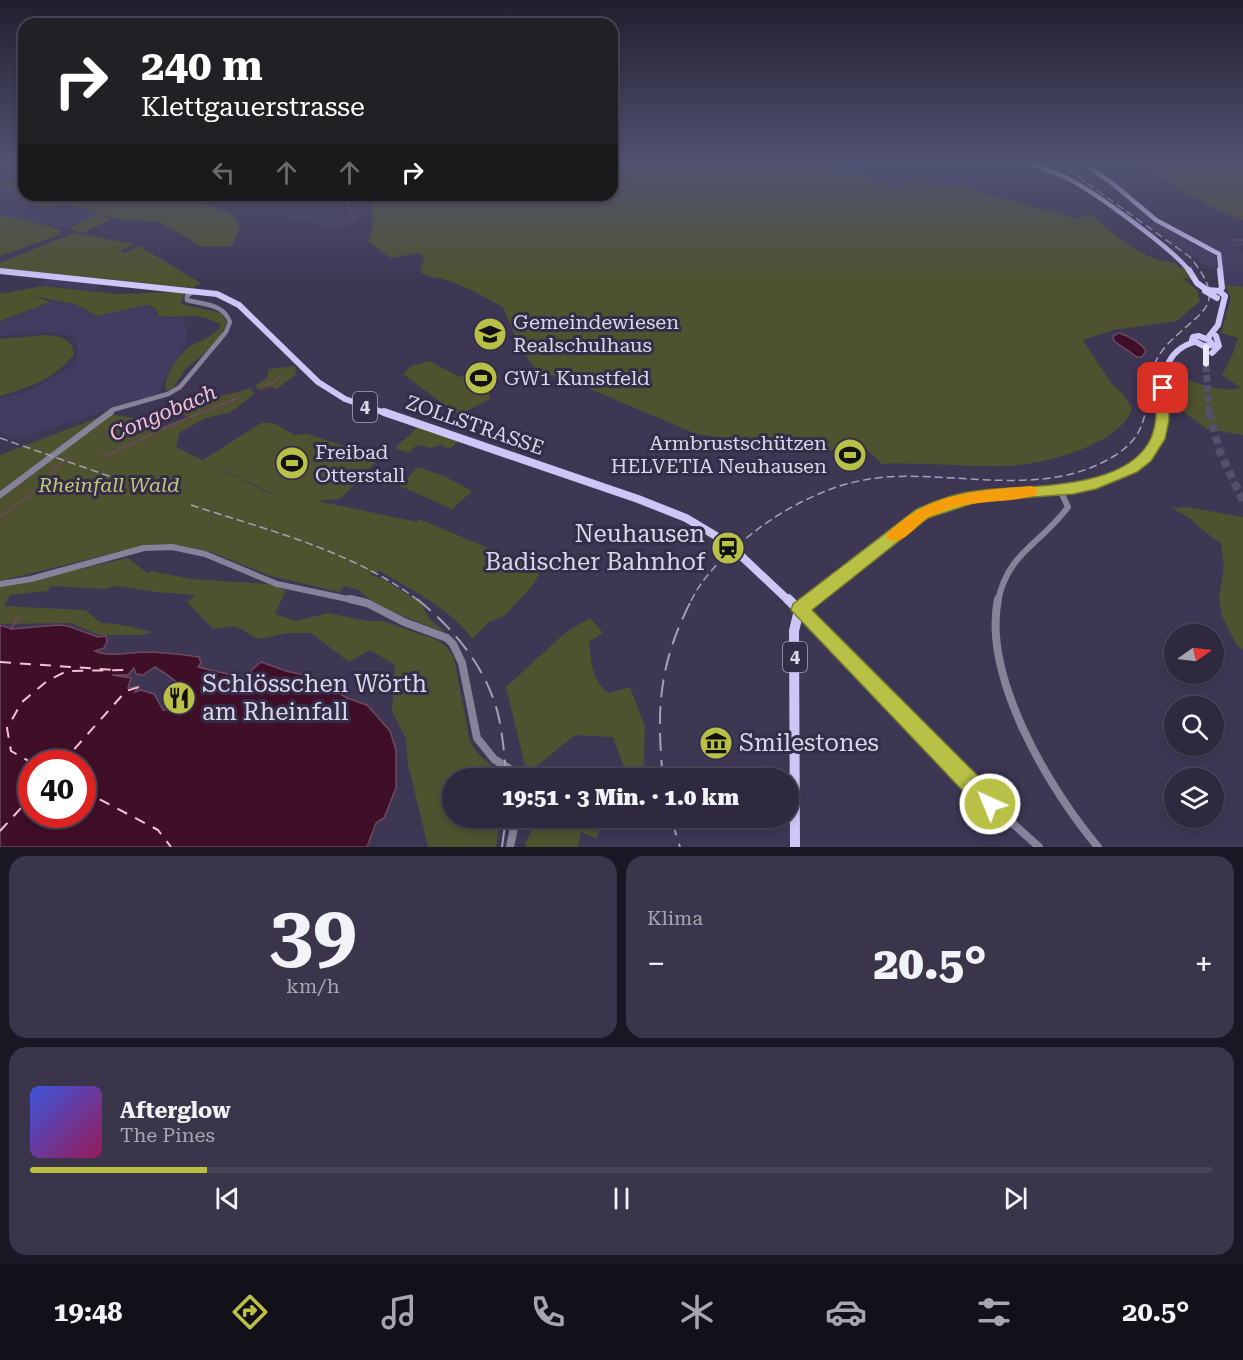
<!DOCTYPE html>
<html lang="de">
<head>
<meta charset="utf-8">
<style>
  body { margin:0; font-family:"Roboto Serif",serif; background:#3a354a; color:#f1f3f6; height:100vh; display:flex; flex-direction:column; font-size:22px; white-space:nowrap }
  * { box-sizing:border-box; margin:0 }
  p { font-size:20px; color:#a7a6b0 }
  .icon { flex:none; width:33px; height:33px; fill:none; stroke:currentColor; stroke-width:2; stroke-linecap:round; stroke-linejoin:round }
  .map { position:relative; height:847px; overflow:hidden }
  .side { display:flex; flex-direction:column; gap:9px; padding:9px; background:#191723; flex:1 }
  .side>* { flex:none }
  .guide { position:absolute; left:18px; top:18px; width:600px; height:183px; border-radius:18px; box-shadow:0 3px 9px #0003,0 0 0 2px #494559; background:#202124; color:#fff; overflow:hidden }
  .needle { width:39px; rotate:76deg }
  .tools { position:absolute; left:1164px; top:624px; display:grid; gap:12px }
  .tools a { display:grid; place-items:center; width:60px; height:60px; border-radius:50%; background:#2e293f; box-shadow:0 3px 9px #0003,0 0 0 2px #494559; font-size:30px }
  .speed { position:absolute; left:18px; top:750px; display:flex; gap:12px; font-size:30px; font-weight:700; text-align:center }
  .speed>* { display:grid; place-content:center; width:78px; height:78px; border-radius:50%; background:#2e293f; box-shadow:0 3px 9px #0003,0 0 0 2px #494559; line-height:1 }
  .speed .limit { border:9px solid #d22; background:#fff; color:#111 }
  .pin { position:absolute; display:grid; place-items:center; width:51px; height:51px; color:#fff; margin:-26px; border-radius:12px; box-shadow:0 3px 9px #0006 }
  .me { position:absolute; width:66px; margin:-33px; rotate:316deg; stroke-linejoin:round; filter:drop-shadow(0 0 4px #0008) }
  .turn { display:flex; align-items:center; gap:21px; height:126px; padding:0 24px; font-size:27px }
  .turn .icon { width:78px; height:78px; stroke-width:2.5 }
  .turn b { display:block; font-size:42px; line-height:51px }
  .lanes { display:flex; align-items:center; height:57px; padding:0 24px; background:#0003; justify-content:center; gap:30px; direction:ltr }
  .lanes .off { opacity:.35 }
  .big { font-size:45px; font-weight:800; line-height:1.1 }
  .side .widget { flex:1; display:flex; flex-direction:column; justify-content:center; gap:9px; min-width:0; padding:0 21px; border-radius:18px; background:#3a354a }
  .side .dial { align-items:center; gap:0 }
  .dial b { font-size:78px; line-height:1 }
  .song { display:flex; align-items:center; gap:18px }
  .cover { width:72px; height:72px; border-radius:9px; background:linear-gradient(135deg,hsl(230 70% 55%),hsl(330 70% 35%)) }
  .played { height:6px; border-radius:3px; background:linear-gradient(90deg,#b8c146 15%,#494559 15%) }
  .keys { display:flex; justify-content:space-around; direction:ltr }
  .heat { display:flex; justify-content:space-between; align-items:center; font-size:33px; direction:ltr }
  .side .tiles { flex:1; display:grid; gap:9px; grid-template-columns:1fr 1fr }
  .widget:last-child { grid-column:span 2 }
  .trip { position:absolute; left:442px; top:768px; width:357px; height:60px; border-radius:30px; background:#2e293f; box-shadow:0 3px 9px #0003,0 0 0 2px #494559; font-weight:800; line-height:60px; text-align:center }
  .dock { display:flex; height:96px; justify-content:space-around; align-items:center; background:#121019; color:#a7a6b0 }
  .dock .icon { width:42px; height:42px }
  .dock .selected { color:#b8c146 }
  .dock b { font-size:27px; color:#f1f3f6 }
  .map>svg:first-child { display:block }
  .built { fill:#443c60 }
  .green { fill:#4f522f }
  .water { fill:#3f0e27; stroke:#6e4a61; stroke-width:1.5; fill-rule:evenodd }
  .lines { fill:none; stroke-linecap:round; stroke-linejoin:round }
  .stream-far1 { stroke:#6e4a61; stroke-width:1.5 }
  .stream { stroke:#6e4a61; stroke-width:2 }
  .ferry { stroke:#f6c1d6; stroke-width:2; stroke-dasharray:11 9; stroke-linecap:butt }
  .major-tunnel { stroke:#554f6a; stroke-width:8; stroke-dasharray:8 4; stroke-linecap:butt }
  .highway-tunnel-far1 { stroke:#554f6a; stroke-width:7; stroke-dasharray:7 3; stroke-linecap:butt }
  .highway-tunnel { stroke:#554f6a; stroke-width:8; stroke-dasharray:8 4.5; stroke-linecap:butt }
  .minor-far2 { stroke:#86829a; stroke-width:4.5 }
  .minor-far1 { stroke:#86829a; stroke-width:6 }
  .minor { stroke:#86829a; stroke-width:8 }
  .major-far3 { stroke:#cfc6f8; stroke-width:4.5 }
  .major-far2 { stroke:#cfc6f8; stroke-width:6 }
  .major-far1 { stroke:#cfc6f8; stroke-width:8 }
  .major { stroke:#cfc6f8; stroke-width:10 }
  .highway { fill:#ebe9f5; fill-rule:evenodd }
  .rail-far1 { stroke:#a4a0b6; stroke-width:1.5; stroke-dasharray:8 4; stroke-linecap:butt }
  .rail { stroke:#a4a0b6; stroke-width:2; stroke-dasharray:18 9; stroke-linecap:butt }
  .major-bridge { stroke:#cfc6f8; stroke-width:6 }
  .route { fill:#b8c146; stroke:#787d2e; stroke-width:1.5 }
  .slow { fill:#f59e0b }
  .labels { text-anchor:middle; stroke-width:6; stroke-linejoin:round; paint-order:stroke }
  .shield { fill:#332d49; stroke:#a8a4b9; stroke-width:1.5 }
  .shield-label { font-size:18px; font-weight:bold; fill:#dad7e9 }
  .poi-label { font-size:20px; fill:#dad7e9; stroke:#332d49; text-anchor:start }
  .street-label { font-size:20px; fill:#dad7e9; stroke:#332d49 }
  .park-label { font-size:20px; font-style:italic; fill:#c4cb74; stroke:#332d49 }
  .water-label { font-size:21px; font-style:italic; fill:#f6c1d6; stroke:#332d49 }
  .near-poi-label { font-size:24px; fill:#dad7e9; stroke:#332d49; text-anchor:start }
</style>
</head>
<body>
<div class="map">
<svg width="1243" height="847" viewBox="0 0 1243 847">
  <rect width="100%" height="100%" fill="#3d3754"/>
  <path class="built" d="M829 163H881L914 174 913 177 896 187Z
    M3 184 27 203 41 207 69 205 97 213 66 228 0 215V185Z
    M295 199 342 202 354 225 324 227 300 220 292 221 267 202Z
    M1122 207H1128L1138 214 1146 215 1214 252 1218 270 1208 267Z
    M1197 240 1243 241V246L1234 247 1243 254V287L1225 285 1221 256Z
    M50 277 104 283 92 290 38 285Z
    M54 301 75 304 96 316 147 306 154 310 158 318 181 317 187 329 185 344 157 394 21 438H13L0 433V398L29 391 72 366 77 356V344L72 336 48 332 0 336V322Z"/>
  <path class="green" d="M612 163H829L896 187 913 178 929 180 975 190 1068 218 1046 210 1048 209 1077 219 1090 214C1114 234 1144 262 1176 263L1180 268H1185L1191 280 1182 277 1197 290 1200 301 1177 321 1113 330 1083 340 1111 383 1124 395 1132 408C1122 445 1041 465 1007 466 965 467 924 462 882 464L859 442 826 452 769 446 767 454 730 447 714 437 694 433 590 389 537 370 521 350 503 307C486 298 469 288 452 282 440 277 431 279 420 272L424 257 418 253 391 258 368 241 373 226 369 195H612Z
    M1132 163H1243V220L1219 211Z
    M24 176V195H162L190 202 168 195H196L202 199 191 202C206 203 235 211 240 226L232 246 203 247 159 222 121 220 69 205 41 207 27 203 3 184Z
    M96 214 112 219 82 233 68 229Z
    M0 215 29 220 60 230V235L0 256Z
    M73 233 135 244 120 251 124 253 139 246 201 283 193 288 0 268V263Z
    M1225 285 1243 287V435L1207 429 1166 399 1170 373C1190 380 1220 394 1241 388L1222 375 1232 356 1238 338 1221 333 1231 298Z
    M43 286 117 294 184 292 181 304 221 313 227 322 218 341 185 370 172 389 166 391C163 378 177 357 187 349 198 340 214 338 221 325 201 312 181 317 159 317L155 308 147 305 97 316 75 304 33 296 51 302 0 321V294Z
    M46 335C61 336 72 338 74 354 58 378 27 388 0 396V339Z
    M429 361 460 377 491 367 500 378 480 385 489 393 490 399 458 415 403 374 411 366Z
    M295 366 296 374 277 389 271 387 259 390 255 386 267 378 269 369Z
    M250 388 254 394 231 412 206 418 180 432 176 447 266 492 280 495 266 491 203 460 261 423H273L295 435 307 434 373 455 380 458 340 499 317 501 418 522 419 519 517 560 516 562 543 567 533 585 504 616 489 622 472 639C458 614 406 586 380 571L369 574 385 580 421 603 429 618 445 632C427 626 368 604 359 590L344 586 339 592 271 576 208 551 172 544H152L125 550 0 581V455L108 414 135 418 146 415V430L150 431 189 418 169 407C195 398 224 398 250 388Z
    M418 427 459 441 449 449 441 445 431 448 417 445 408 453 395 448Z
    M418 467 444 476 472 491 452 509 400 486Z
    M1187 507 1243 517V650L1236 644 1222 616 1219 598 1224 567 1221 544 1194 523 1191 519 1172 508Z
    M128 558 147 573 151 571 192 579 269 584 286 590 275 614 296 621 328 613 367 621H383L437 640 447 647 454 658 470 742 477 753 501 774V778H453V818H500L496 847H428L408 764 406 739 392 711 395 665 370 650 349 662 311 633H288L258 639 235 626 213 629 187 602 196 595 156 592 117 586 105 589 51 586 47 591 10 595 4 606 85 610 101 623C117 622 137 629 154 632L141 635H99L71 623 0 624V587Z
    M590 618 603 633 589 642C591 660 592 682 609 693L630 687 645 727 643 778H628L613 737 575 735 527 774 506 687 566 632Z
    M538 818H602L597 839 581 832 578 847H526L525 843Z"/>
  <path class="water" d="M1119 333C1129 336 1141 343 1146 351L1142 357H1137L1114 341 1113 336Z
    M0 625 12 629 58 625 68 626 98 637 106 636 107 642 104 648 95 651C110 657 126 653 142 652 161 652 179 654 199 657L201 663 198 667 240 677 227 688 238 682 261 662 286 671 308 676 347 698 367 705 390 731 396 750V788L384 818 376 823 367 847H0ZM155 667C171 676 181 685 192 697 186 708 176 709 163 710L154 694 141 690 135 692 139 686 128 688 131 678 112 675H128L134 668 136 674 143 675ZM32 764H82V814H32Z"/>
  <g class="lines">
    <path class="stream-far1" d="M355 221 345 199 356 195
      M1233 240H1243
      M263 386 275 382 280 376
      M101 456 108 455 170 425 238 398
      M0 517 43 485 58 465 68 458"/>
    <path class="stream" d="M11 629 19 616"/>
    <path class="ferry" d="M0 662 115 670
      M34 764 11 751 7 728 22 702 47 681 67 671 131 670
      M61 764 126 691 139 687
      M82 790 158 830 171 847
      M0 831 32 796"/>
    <path class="major-tunnel" d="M716 536 737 552"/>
    <path class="highway-tunnel-far1" d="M1206 365 1209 414"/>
    <path class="highway-tunnel" d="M1209 412 1220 452 1243 501"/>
    <path class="minor-far2" d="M110 414 112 410 168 394 180 387 226 332 230 322C223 303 204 305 187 300V296L194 291"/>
    <path class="minor-far1" d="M0 495 111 412
      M0 584 31 579 144 548 172 547 205 554 277 584 357 601
      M998 601C1008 552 1041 544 1068 507L1060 490"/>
    <path class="minor" d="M350 599 367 603 404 622 447 638 453 644 462 663 477 738 494 759 513 771 518 778
      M998 599C982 677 1050 790 1098 847
      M799 610 991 804 1039 847
      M510 847 516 818"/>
    <path class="major-far3" d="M1030 163C1043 168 1056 173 1069 179 1093 191 1176 251 1190 272
      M1082 163 1112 183 1156 220 1219 254 1221 272
      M0 271 9 272"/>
    <path class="major-far2" d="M1189 270 1197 283 1207 290
      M0 271 217 294 239 305 318 382 345 399 388 414
      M1199 336 1209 340 1213 345 1204 346 1192 340 1193 337Z
      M1207 339 1218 325 1225 296 1219 291 1222 288 1220 270
      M1212 353 1219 346 1216 336
      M1163 414C1164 384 1159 353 1194 342"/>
    <path class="major-far1" d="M384 412 638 499 686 518 716 536
      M737 552 789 601
      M810 601 922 513 929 510C943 504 958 499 973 497 1033 488 1160 502 1163 412"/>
    <path class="major" d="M788 599 799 610
      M795 847 794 631 799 610 812 599"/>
    <path class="highway" d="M1206 344 1209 346V365L1206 367 1203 365V346Z"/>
    <path class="rail-far1" d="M0 438 126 482
      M191 505C267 530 354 551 419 601
      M691 601C706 570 735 546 762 526 799 500 841 480 887 477 961 472 1047 498 1114 456 1165 425 1133 383 1166 346 1199 310 1231 308 1190 257L1059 163"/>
    <path class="rail" d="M417 599C454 629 486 667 498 714 503 734 504 757 507 778
      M663 778C656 708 659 663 692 599
      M671 818 680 847
      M502 847 506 818"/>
    <path class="major-bridge" d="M1208 290 1219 291
      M1205 291 1217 298"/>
  </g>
  <linearGradient id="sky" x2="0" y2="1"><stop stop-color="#221e2e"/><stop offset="0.58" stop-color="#515372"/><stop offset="1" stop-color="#515372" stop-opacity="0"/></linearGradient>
  <rect width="1243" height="282" fill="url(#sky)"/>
  <path class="route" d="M1163 384 1169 388V420L1165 439 1151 461 1137 472 1096 489 1073 494 980 501 928 518 812 610 998 796 1002 804 998 812 990 815 983 812 791 610 793 604 917 509C936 500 961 492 983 490 1030 485 1128 490 1151 438 1158 422 1156 405 1156 388Z"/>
  <path class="slow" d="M1031 486 1036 488 1038 492 1036 495C1006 504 974 499 944 511 939 513 932 515 927 518 915 526 904 545 889 540L886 536C890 529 897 525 903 520 939 492 986 490 1031 486Z"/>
  <defs>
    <g id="school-disc" transform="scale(1.725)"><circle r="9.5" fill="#b8c146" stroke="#332d49"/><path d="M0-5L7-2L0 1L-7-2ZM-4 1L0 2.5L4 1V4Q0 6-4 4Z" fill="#111"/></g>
    <g id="stadium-disc" transform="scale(1.725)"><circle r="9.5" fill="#b8c146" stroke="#332d49"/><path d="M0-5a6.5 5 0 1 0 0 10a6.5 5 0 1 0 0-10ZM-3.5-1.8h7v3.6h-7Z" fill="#111"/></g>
    <g id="station-disc" transform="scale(1.725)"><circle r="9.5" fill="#b8c146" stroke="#332d49"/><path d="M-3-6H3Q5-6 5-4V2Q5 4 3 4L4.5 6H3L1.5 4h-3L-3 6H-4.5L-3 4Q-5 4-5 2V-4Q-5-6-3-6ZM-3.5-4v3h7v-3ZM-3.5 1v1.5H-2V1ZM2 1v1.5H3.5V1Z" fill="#111"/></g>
    <g id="restaurant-disc" transform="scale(1.725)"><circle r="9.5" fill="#b8c146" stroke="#332d49"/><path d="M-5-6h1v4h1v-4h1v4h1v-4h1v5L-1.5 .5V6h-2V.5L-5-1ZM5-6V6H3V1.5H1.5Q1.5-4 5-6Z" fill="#111"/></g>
    <g id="museum-disc" transform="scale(1.725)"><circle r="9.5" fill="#b8c146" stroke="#332d49"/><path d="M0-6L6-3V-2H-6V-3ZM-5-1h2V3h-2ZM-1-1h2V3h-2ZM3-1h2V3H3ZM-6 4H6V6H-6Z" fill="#111"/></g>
  </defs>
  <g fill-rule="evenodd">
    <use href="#school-disc" x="490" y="334"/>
    <use href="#stadium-disc" x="481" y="378"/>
    <use href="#stadium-disc" x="850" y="455"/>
    <use href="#stadium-disc" x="292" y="463"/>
    <use href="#station-disc" x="728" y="548"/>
    <use href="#restaurant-disc" x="179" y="698"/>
    <use href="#museum-disc" x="716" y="743"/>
  </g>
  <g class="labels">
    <g class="shield">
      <rect x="353" y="392" width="24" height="30" rx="4.5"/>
      <rect x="783" y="642" width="24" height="30" rx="4.5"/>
    </g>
    <g class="shield-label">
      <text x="365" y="413">4</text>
      <text x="795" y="663">4</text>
    </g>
    <g class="poi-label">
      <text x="513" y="329">Gemeindewiesen<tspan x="513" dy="23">Realschulhaus</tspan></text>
      <text x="504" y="385">GW1 Kunstfeld</text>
      <text x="827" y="450" text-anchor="end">Armbrustschützen<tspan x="827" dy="23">HELVETIA Neuhausen</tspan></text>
      <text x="315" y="459">Freibad<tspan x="315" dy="23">Otterstall</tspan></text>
    </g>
    <g class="street-label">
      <text transform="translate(475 425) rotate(19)" y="7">ZOLLSTRASSE</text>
    </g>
    <g class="park-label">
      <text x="109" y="492">Rheinfall Wald</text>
    </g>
    <g class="water-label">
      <text transform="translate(163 413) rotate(-23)" y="7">Congobach</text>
    </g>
    <g class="near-poi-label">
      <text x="705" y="542" text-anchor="end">Neuhausen<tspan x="705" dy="28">Badischer Bahnhof</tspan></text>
      <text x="202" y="692">Schlösschen Wörth<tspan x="202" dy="28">am Rheinfall</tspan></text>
      <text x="739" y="751">Smilestones</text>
    </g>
  </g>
</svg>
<div class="tools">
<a><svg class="needle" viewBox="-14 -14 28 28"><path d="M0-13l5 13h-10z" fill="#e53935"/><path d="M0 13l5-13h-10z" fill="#a7a6b0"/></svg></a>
<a><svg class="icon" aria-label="search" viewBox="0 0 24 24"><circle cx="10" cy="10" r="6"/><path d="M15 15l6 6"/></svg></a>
<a><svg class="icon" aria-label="layers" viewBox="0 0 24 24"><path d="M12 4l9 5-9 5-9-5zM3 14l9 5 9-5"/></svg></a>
</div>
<div class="speed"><div class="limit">40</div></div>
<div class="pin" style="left:1163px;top:388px;background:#d93025"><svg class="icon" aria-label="arrive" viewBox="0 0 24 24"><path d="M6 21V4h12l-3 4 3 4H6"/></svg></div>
<svg class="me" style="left:990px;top:804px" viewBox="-20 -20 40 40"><circle r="17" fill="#b8c146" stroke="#fff" stroke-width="3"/><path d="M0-11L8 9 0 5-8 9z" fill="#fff"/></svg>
<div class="trip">19:51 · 3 Min. · 1.0 km</div>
<div class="guide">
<div class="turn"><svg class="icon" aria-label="right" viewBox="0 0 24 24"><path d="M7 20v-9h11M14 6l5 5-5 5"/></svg><div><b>240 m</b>Klettgauerstrasse</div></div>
<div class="lanes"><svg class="icon off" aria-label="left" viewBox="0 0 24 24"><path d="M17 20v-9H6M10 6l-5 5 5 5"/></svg><svg class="icon off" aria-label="ahead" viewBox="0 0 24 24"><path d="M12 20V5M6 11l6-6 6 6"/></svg><svg class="icon off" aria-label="ahead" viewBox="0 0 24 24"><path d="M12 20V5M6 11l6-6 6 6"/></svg><svg class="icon" aria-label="right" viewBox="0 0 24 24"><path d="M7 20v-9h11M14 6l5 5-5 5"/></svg></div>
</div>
</div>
<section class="side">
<div class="tiles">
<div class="widget dial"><b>39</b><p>km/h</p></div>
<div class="widget"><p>Klima</p>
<div class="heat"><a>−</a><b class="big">20.5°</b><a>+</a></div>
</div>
<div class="widget">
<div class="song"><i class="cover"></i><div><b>Afterglow</b><p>The Pines</p></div></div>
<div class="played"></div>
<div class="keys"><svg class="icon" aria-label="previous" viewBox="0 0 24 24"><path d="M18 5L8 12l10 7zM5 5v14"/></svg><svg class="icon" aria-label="pause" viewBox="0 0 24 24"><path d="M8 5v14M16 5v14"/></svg><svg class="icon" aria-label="next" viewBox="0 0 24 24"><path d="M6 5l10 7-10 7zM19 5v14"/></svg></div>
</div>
</div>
</section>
<nav class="dock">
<b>19:48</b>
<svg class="icon selected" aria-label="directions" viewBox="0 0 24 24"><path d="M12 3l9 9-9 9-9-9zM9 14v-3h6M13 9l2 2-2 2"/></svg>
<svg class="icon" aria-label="music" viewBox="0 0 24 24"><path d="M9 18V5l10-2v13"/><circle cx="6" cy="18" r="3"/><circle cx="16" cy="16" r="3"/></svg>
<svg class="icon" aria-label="phone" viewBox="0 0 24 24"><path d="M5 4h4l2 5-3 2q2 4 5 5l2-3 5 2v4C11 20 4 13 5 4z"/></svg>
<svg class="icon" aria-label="climate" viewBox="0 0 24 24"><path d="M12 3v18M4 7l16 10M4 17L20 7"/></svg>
<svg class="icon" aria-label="car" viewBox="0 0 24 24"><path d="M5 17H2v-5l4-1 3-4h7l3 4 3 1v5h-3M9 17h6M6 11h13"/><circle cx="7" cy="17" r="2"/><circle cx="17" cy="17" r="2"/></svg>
<svg class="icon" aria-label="filters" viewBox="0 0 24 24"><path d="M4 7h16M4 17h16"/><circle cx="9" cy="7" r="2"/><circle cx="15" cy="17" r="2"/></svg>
<b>20.5°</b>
</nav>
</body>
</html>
